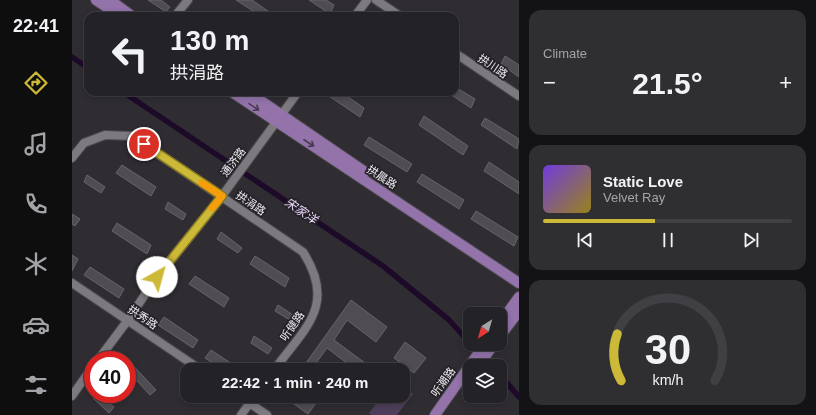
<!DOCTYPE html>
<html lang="en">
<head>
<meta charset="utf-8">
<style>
  body { margin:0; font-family:Arial,"Noto Sans SC",sans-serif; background:#2f2f32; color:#f1f3f6; height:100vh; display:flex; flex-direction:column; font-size:15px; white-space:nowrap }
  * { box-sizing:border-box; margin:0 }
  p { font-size:13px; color:#a3a4a7 }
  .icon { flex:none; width:22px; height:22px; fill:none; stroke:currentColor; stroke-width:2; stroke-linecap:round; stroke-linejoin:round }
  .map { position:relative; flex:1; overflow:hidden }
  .details { display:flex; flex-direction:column; gap:10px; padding:10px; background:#131315; width:297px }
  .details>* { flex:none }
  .guide { position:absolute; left:12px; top:12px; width:375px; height:84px; border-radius:12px; box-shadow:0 2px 6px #0003,0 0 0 1px #403f43; background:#232226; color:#f1f3f6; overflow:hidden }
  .needle { width:26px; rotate:217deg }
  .buttons { position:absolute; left:391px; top:307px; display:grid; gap:8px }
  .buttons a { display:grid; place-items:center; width:44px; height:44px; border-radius:8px; background:#232226; box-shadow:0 2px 6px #0003,0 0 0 1px #403f43; font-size:20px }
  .speed { position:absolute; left:12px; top:351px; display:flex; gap:8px; font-size:20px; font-weight:700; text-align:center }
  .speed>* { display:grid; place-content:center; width:52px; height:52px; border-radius:50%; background:#232226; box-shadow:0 2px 6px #0003,0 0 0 1px #403f43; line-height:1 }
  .speed .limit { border:6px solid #d22; background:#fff; color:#111 }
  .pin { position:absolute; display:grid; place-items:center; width:34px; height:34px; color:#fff; margin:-17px; border:2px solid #fff; border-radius:50%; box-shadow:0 1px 4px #0007 }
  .me { position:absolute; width:44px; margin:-22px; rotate:38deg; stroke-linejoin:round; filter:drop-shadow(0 0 3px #0008) }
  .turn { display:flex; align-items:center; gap:14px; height:84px; padding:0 20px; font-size:18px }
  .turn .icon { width:52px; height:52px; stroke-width:2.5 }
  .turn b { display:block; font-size:28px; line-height:34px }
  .big { font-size:30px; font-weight:600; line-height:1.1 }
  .details .tile { flex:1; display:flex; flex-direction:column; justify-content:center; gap:6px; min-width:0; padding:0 14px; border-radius:12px; background:#2f2f32 }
  .details .dial { align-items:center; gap:0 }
  .dial svg { height:104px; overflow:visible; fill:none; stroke:#403f43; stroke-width:7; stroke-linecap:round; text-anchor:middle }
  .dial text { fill:#f1f3f6; stroke:none }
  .song { display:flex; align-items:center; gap:12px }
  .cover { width:48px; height:48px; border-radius:6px; background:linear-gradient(135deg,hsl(260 70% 55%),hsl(50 70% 35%)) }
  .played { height:4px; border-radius:2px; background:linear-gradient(90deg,#cdb938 45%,#403f43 45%) }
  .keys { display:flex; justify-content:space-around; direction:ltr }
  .heat { display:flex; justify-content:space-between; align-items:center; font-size:22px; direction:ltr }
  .trip { position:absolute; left:108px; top:363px; width:230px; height:40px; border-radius:12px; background:#232226; box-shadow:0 2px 6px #0003,0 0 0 1px #403f43; font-weight:600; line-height:40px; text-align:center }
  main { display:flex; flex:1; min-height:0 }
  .tab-bar { display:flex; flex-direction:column; width:72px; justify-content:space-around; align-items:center; background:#0e0e0f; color:#a3a4a7 }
  .tab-bar .icon { width:28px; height:28px }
  .tab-bar .current { color:#cdb938 }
  .tab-bar b { font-size:18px; color:#f1f3f6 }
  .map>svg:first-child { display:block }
  .green { fill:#4d3e59 }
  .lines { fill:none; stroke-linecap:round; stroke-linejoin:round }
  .canal { stroke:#1d0a29; stroke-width:5.5 }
  .building { fill:#4f4c52; stroke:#67646a }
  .minor-casing { stroke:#4b494e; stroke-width:10 }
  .major-casing { stroke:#4b494e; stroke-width:12 }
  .minor { stroke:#7c797f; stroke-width:8 }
  .major { stroke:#9373aa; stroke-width:10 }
  .oneway { stroke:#463b4f }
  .route-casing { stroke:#857824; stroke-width:10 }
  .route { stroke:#cdb938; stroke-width:7 }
  .slow { stroke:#f59e0b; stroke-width:7 }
  .labels { text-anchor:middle; stroke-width:3.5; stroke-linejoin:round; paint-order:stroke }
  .street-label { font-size:11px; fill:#efedf1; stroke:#252328 }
  .water-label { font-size:12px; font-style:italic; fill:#e9d4fa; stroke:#252328 }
</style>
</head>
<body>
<main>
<nav class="tab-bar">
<b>22:41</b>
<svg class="icon current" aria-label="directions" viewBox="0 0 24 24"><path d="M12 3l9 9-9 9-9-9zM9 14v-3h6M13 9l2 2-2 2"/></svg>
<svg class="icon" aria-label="music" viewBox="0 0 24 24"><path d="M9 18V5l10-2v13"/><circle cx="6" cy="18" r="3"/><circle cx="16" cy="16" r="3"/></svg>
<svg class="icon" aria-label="phone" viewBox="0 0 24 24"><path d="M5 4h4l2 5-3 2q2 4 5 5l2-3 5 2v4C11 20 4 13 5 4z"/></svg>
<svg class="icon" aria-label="climate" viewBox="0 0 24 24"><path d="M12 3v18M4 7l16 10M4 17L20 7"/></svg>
<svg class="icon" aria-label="car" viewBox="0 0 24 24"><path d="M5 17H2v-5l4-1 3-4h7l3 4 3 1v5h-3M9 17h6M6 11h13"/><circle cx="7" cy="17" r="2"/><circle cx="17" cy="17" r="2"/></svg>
<svg class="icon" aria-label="filters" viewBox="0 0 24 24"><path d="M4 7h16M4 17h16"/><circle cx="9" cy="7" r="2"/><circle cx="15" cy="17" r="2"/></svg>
</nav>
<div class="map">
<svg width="447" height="415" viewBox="0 0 447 415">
  <rect width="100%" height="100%" fill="#2f2d32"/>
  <path class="green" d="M331 386 341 394 325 415H299L297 413 310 396H331Z"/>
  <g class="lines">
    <path class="canal" d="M0 57 16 68
      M51 92 311 266 376 319 398 343
      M399 344 420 366
      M428 375 447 397"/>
  </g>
  <path class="building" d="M76 0H89L98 7 94 12Z
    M164 0H180L203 16H189Z
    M237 0H254L262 5 258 14Z
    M433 56 447 65V77L429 64Z
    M383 87 403 99 399 108 375 92H383Z
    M251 92H269L292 108 288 117Z
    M352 116 396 146 391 155 347 125Z
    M413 118 447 139 445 149 409 125Z
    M297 137 340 164 335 172 292 145Z
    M417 162 447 182V194L412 171Z
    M50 165 84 187 79 196 44 173Z
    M350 174 392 200 387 209 345 182Z
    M15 175 33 187 29 193 12 182Z
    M96 202 114 214 111 220 93 209Z
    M404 211 446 237 442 246 399 219Z
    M0 214 8 219 3 226 0 224Z
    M45 223 79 245 75 254 40 231Z
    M149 232 170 248 166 253 145 239Z
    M0 255 6 259 0 271Z
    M183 256 217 278 213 287 178 264Z
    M18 267 52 289 47 298 12 275Z
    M123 276 157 298 152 307 117 284Z
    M279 300 315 327 304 342 275 320 262 340 293 363 288 370H284L255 348 239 370H229Z
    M206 305 224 317 221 322 203 311Z
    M92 317 126 340 121 348 86 325Z
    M182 336 200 348 196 354 179 343Z
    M333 342 354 358 342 373 322 358Z
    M139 350 169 370H152L133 358Z
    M55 359 84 390 78 395 55 370Z
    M26 394 42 407 37 413 21 398Z
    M211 396H235L244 403 236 414Z"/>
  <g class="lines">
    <g class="minor-casing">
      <path id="minor" d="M304 0 328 16
        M103 16 116 0
        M283 16 295 0
        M383 53 447 96
        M0 158 12 143 33 135 60 136 231 252C265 305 233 328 202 370
        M0 283 129 370
        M26 360 56 320 80 284 150 196 226 92
        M0 396 21 366
        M167 396 195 415
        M169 415 183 396"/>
    </g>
    <g class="major-casing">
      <path id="major" d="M24 0 48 16
        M38 0 60 16
        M160 92 447 283
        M176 92 293 172
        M428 323 447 297
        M428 336 447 311
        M406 366 422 344
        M363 415 413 344"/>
    </g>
    <use href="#minor" class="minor"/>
    <use href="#major" class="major"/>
  </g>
  <defs><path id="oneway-shaft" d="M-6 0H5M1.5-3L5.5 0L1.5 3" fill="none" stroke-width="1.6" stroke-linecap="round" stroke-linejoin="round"/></defs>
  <g class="oneway">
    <use href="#oneway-shaft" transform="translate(182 107) rotate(34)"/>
    <use href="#oneway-shaft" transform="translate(237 143) rotate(33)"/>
  </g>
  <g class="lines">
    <g class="route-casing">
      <path id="route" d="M72 144 150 196 85 277"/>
    </g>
    <use href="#route" class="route"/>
    <path class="slow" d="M130 183 150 196 140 208"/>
  </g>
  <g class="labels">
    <g class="street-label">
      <text transform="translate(421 66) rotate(34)" y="4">拱川路</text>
      <text transform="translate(161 162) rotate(-53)" y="4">通济路</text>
      <text transform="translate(310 177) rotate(33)" y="4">拱晨路</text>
      <text transform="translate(179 203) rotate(34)" y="4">拱涓路</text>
      <text transform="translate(71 317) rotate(34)" y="4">拱秀路</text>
      <text transform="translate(220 326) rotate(-56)" y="4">听健路</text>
      <text transform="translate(371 382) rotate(-55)" y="4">听潮路</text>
    </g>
    <g class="water-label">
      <text transform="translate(229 211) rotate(34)" y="4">宋家洋</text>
    </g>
  </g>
</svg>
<div class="buttons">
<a><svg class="needle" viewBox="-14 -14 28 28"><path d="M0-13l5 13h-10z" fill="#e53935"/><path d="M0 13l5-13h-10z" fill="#a3a4a7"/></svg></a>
<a><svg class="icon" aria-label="layers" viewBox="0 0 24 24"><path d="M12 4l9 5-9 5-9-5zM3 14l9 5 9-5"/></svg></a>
</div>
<div class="speed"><div class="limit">40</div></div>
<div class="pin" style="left:72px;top:144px;background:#d93025"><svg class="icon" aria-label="arrive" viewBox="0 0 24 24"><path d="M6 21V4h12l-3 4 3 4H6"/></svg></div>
<svg class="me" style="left:85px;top:277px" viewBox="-20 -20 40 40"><circle r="19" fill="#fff"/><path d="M0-13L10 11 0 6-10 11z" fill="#cdb938"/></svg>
<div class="trip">22:42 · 1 min · 240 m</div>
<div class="guide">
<div class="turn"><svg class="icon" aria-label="left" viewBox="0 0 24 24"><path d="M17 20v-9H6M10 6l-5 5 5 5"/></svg><div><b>130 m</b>拱涓路</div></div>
</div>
</div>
<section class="details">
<div class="tile"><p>Climate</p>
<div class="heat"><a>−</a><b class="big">21.5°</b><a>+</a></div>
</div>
<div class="tile">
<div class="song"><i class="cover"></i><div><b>Static Love</b><p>Velvet Ray</p></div></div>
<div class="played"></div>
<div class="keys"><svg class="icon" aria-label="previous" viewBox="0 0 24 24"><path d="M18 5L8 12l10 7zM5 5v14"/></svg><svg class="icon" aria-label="pause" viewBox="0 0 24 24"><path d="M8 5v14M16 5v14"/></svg><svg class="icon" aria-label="next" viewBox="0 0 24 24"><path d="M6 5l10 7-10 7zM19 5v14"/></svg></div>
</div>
<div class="tile dial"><svg viewBox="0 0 100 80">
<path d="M14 69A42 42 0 1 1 86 69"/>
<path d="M14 69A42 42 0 0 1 11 33" stroke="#cdb938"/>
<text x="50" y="56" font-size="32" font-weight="700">30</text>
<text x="50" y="72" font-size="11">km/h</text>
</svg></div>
</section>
</main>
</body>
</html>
